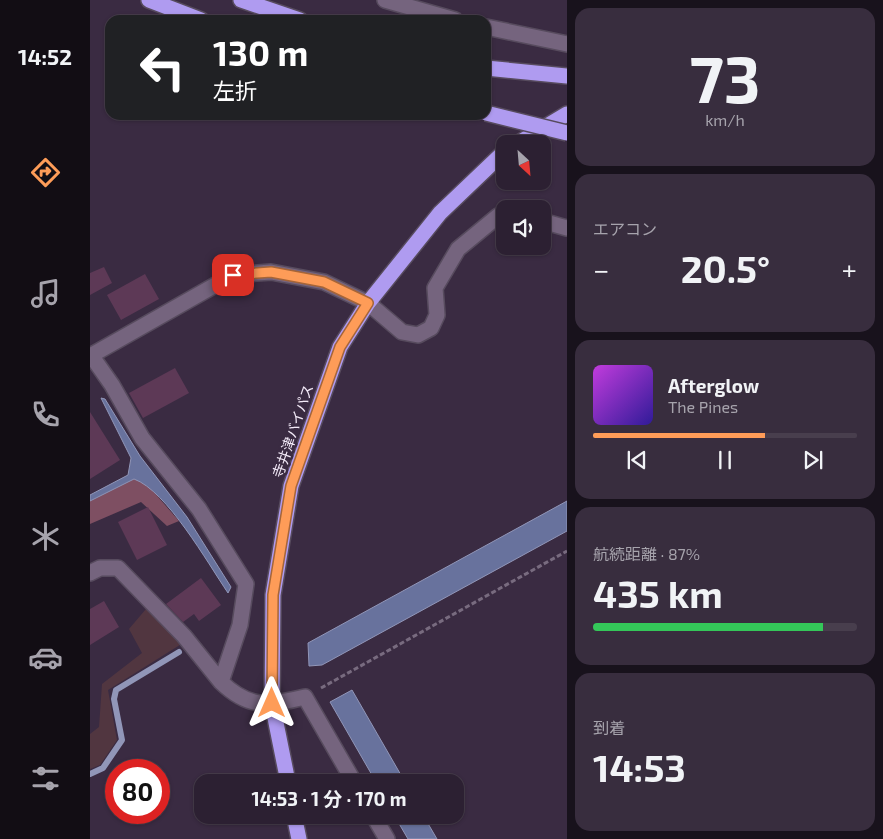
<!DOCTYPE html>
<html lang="ja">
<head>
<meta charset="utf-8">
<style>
  body { margin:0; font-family:"Exo 2","Noto Sans JP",sans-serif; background:#382d3e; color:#f1f3f6; height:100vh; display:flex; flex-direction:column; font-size:19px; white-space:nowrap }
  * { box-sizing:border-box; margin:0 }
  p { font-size:16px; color:#a6a3ac }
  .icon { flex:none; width:28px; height:28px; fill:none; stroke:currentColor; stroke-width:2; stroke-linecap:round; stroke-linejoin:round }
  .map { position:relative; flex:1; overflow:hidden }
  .drawer { display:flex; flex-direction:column; gap:8px; padding:8px; background:#18121c; width:316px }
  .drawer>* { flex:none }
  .guide { position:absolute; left:15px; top:15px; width:386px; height:105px; border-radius:15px; box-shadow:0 1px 4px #0004,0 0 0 1px #483e4d; background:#202124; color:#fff; overflow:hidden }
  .needle { width:32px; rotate:154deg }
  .tools { position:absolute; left:406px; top:135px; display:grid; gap:10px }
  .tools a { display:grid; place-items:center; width:55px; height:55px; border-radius:10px; background:#2c2032; box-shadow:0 1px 4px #0004,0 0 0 1px #483e4d; font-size:25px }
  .speed { position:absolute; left:15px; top:759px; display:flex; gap:10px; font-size:25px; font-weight:700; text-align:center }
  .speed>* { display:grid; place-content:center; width:65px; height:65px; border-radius:50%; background:#2c2032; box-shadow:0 1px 4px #0004,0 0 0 1px #483e4d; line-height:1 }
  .speed .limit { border:8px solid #d22; background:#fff; color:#111 }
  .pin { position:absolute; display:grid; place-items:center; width:42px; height:42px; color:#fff; margin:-21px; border-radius:10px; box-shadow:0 2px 8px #0006 }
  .me { position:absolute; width:55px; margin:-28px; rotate:0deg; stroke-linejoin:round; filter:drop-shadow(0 0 4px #0008) }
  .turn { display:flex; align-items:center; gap:18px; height:105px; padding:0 25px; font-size:22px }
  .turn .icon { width:65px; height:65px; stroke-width:2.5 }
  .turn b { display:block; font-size:35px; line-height:42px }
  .big { font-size:38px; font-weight:700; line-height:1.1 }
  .drawer .tile { flex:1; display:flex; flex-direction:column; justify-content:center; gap:8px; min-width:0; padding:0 18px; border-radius:15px; background:#382d3e }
  .drawer .dial { align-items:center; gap:0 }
  .dial b { font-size:65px; line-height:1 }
  .song { display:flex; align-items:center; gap:15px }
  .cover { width:60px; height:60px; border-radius:8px; background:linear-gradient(135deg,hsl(290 70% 55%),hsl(250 70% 35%)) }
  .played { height:5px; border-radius:2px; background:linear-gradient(90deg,#fe9c58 65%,#483e4d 65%) }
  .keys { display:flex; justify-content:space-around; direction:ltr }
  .heat { display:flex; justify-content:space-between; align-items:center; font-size:28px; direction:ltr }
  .charge { height:8px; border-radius:4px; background:linear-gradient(90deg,#34c759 87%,#483e4d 0) }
  .trip { position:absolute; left:104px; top:774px; width:270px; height:50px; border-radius:15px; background:#2c2032; box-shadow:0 1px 4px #0004,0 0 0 1px #483e4d; font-weight:700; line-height:50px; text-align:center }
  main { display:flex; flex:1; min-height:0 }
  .dock { display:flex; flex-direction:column; width:90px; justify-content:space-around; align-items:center; background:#120d14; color:#a6a3ac }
  .dock .icon { width:35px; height:35px }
  .dock .selected { color:#fe9c58 }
  .dock b { font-size:22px; color:#f1f3f6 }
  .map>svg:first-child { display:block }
  .green { fill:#513640 }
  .forest { fill:#7e4f62 }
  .water { fill:#68729d; stroke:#9196b8 }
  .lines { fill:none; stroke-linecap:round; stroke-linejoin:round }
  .stream { stroke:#9196b8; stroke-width:6 }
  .building { fill:#5d3956 }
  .minor-casing { stroke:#574b5e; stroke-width:18 }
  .highway-casing { stroke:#574b5e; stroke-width:18 }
  .path { stroke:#786b7f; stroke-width:3; stroke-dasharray:5 2.5; stroke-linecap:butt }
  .minor { stroke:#75647e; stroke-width:15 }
  .highway { stroke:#af9bf0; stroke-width:15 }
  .highway-bridge-casing { stroke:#574b5e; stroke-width:18; stroke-linecap:butt }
  .highway-bridge { stroke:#af9bf0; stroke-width:15 }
  .route-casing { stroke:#a56539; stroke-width:12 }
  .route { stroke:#fe9c58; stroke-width:9 }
  .labels { text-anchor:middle; stroke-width:5; stroke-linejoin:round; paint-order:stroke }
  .street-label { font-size:14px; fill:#f2e9f7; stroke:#3a2b42 }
</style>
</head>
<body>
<main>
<nav class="dock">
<b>14:52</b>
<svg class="icon selected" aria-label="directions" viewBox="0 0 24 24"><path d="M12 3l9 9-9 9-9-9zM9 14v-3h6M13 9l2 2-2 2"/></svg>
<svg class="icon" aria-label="music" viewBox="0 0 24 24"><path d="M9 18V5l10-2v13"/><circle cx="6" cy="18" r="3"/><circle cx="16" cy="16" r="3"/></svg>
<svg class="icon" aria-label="phone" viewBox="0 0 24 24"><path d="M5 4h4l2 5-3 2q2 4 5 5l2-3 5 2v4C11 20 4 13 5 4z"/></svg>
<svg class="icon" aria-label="climate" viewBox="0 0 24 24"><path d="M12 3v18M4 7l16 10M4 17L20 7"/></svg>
<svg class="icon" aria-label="car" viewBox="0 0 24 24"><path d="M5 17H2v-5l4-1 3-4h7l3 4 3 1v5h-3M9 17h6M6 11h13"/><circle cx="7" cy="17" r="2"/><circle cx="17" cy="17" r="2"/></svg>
<svg class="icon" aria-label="filters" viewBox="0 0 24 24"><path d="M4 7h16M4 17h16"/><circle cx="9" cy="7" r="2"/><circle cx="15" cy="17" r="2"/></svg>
</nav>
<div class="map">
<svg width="477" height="839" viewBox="0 0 477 839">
  <rect width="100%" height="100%" fill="#3a2b42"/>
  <path class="green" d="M56 609 93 643 18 690 27 740 10 765 0 769V734L9 727 12 684 52 653 39 629Z"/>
  <path class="forest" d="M44 479 56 483 89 521 77 526 51 502 0 524V501Z"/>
  <path class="water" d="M11 398 15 399 50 456 97 517 141 587 138 593C117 562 77 491 44 479L0 501V495L38 475 41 458Z
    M477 501V531L232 665 219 666 218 643Z
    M262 690 315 782H286L240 702Z
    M304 815H333L347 839H318Z"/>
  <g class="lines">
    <path class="stream" d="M0 774 13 768 32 740 24 699 26 690 89 652"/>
  </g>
  <path class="building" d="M14 267 22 283 0 295V273Z
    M55 274 69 299 31 320 17 295Z
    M85 368 99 393 53 418 39 393Z
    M0 412 30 460 0 479Z
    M58 507 77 545 47 560 28 522Z
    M111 578 131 605 109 621 104 614 93 622 76 604Z
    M14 601 29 627 0 645V609Z"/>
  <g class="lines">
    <g class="minor-casing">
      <path id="minor" d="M295 0 365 20
        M396 27 477 44
        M452 221 477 228
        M1 355 22 385 52 438 109 509 156 584 150 625 131 682C159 709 178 706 215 697L264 782
        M0 356 143 275 181 272 234 282 278 303 312 332 328 335 341 328 347 315 345 288 368 249 408 216 415 215
        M0 573 10 568H28L94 636 131 682
        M283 815 297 839"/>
    </g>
    <g class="highway-casing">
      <path id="highway" d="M59 0 111 20
        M151 0 210 20
        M396 68 477 76
        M427 144 477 114
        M198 782 182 703 183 595 201 486 250 347 278 303 350 213 415 151
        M204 815 209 839"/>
    </g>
    <path class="path" d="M231 688 477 551"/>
    <use href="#minor" class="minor"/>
    <use href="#highway" class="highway"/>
    <g class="highway-bridge-casing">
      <path id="highway-bridge" d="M396 113 477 133"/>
    </g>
    <use href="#highway-bridge" class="highway-bridge"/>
  </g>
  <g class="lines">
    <g class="route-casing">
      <path id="route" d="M143 275 181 272 234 282 278 303 250 347 201 486 183 595 182 703"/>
    </g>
    <use href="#route" class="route"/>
  </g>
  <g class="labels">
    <g class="street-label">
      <text transform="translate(203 431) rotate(-71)" y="5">寺井津バイパス</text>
    </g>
  </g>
</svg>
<div class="tools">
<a><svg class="needle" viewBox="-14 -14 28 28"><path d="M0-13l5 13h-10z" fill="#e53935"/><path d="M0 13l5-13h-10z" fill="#a6a3ac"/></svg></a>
<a><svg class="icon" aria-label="sound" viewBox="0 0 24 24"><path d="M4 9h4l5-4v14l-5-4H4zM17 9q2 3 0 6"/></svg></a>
</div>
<div class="speed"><div class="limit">80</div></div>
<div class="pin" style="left:143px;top:275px;background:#d93025"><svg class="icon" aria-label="arrive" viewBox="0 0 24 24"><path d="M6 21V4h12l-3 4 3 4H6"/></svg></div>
<svg class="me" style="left:182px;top:703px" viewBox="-20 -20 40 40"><path d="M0-17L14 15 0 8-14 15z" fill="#fe9c58" stroke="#fff" stroke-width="4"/></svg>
<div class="trip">14:53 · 1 分 · 170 m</div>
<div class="guide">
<div class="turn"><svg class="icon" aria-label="left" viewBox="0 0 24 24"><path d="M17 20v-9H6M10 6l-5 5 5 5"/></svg><div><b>130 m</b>左折</div></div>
</div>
</div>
<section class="drawer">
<div class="tile dial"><b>73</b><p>km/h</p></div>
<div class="tile"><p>エアコン</p>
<div class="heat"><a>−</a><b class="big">20.5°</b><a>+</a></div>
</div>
<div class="tile">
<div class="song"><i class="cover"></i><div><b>Afterglow</b><p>The Pines</p></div></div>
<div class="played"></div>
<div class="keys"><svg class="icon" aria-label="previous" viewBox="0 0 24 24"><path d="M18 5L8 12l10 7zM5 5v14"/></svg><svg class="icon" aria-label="pause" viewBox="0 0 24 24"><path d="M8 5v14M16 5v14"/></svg><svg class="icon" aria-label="next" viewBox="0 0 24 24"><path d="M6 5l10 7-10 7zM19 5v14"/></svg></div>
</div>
<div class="tile"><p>航続距離 · 87%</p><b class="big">435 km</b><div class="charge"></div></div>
<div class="tile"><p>到着</p><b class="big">14:53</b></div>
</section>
</main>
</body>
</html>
